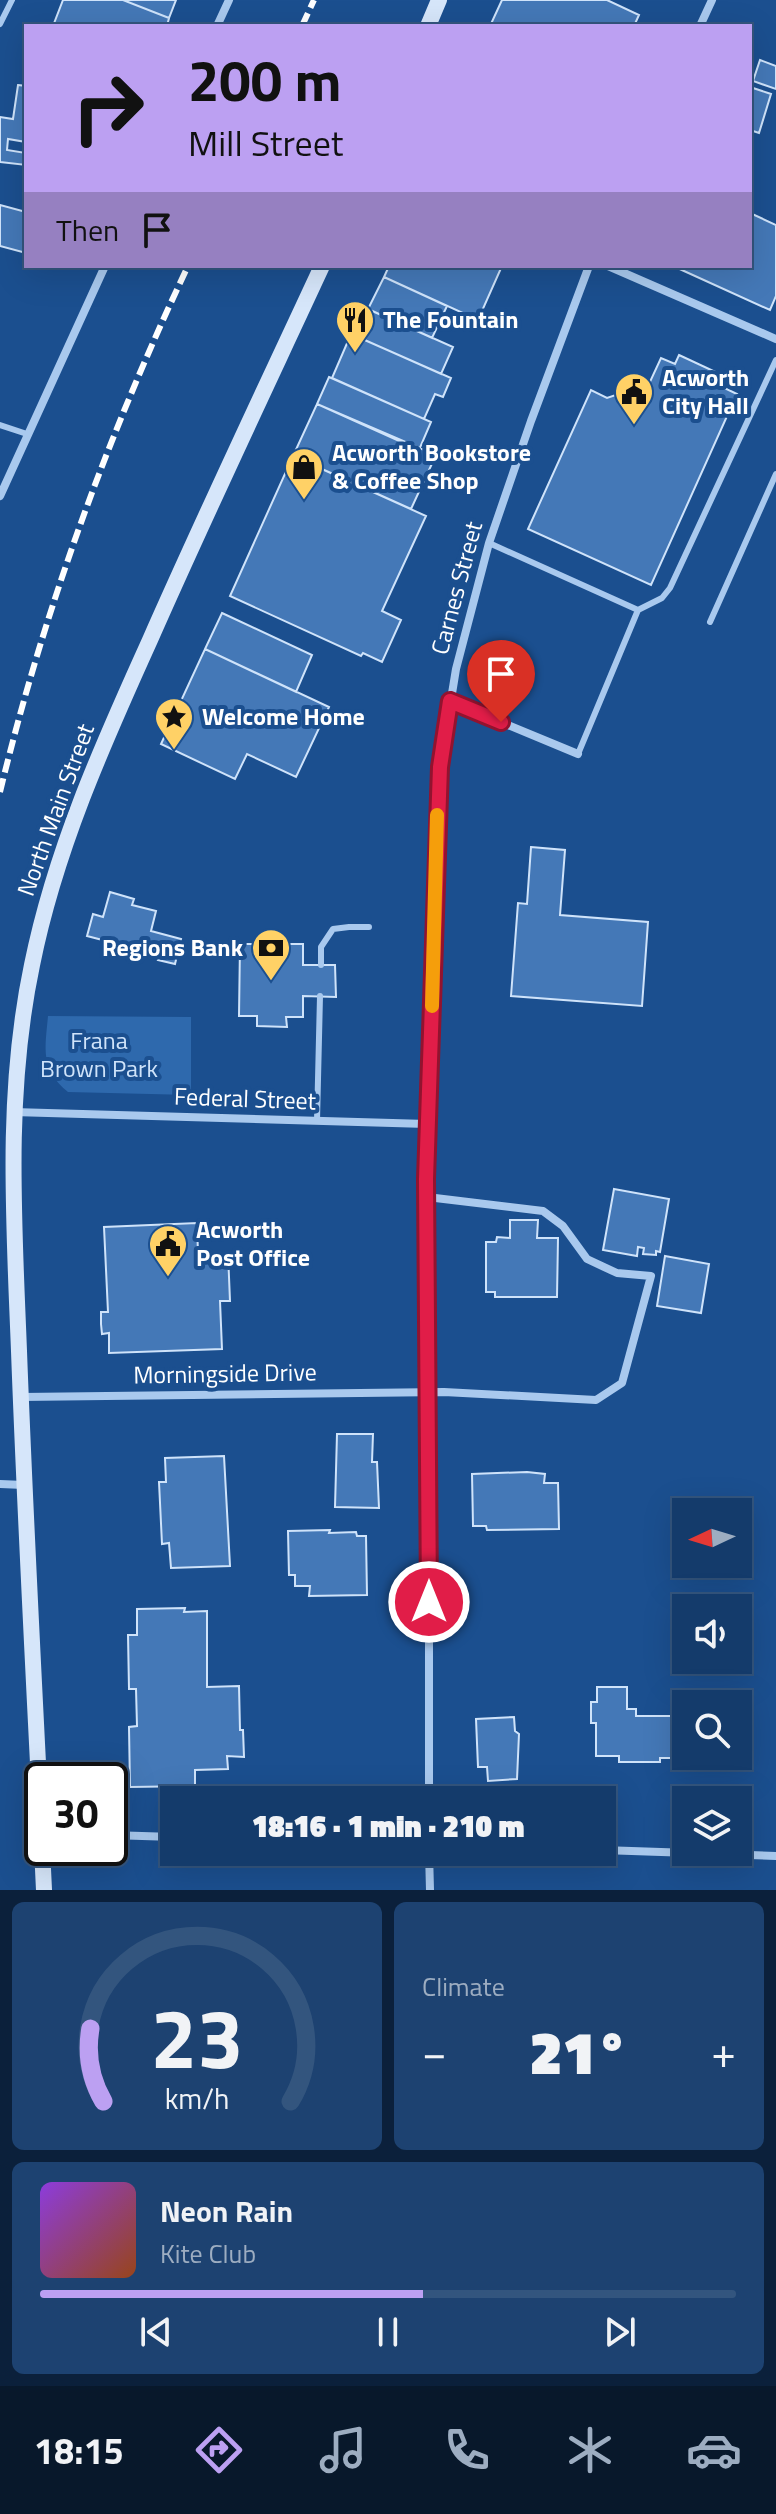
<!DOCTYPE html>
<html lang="en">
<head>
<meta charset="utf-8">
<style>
  body { margin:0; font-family:"Titillium Web",sans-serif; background:#1d4271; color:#f1f3f6; height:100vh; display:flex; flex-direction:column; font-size:30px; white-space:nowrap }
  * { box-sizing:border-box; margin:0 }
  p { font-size:26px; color:#9dadc1 }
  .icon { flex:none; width:44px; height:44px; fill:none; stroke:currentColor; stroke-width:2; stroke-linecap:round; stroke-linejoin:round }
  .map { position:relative; height:1890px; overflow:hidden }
  .panel { display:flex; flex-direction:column; gap:12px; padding:12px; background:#0b203b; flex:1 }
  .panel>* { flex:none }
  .guide { position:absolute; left:24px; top:24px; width:728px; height:244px; border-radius:0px; box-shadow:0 8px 32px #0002,0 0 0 2px #33557e; background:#bca0f2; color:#111; overflow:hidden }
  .needle { width:52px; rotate:266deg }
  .fabs { position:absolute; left:672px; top:1498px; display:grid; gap:16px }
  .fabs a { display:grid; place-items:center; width:80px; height:80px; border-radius:0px; background:#143b6b; box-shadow:0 8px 32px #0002,0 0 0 2px #33557e; font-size:40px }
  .speed { position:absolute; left:24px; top:1762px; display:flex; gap:16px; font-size:40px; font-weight:700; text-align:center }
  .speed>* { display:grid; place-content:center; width:104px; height:104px; border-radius:50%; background:#143b6b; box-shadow:0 8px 32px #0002,0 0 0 2px #33557e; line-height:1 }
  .speed .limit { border:4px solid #111; border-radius:12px; background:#fff; color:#111 }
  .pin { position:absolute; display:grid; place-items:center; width:68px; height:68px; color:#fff; margin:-82px -34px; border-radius:50% 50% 50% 0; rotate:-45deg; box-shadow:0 0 8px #0007 }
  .pin .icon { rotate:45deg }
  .me { position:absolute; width:88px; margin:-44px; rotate:0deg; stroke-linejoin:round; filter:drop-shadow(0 0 6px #0008) }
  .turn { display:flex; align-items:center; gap:28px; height:168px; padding:0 32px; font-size:36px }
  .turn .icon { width:104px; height:104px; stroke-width:2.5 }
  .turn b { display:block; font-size:56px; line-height:68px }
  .then { display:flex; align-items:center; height:76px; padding:0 32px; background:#0003; gap:16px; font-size:30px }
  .big { font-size:60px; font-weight:800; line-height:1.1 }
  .panel .widget { flex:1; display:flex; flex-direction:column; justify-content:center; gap:12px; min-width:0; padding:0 28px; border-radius:12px; background:#1d4271 }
  .panel .dial { align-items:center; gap:0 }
  .dial svg { height:208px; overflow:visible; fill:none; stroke:#33557e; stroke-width:7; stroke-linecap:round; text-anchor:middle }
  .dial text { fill:#f1f3f6; stroke:none }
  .song { display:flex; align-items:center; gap:24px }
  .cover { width:96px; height:96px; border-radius:12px; background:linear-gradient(135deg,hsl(270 70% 55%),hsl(20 70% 35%)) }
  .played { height:8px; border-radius:4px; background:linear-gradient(90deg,#bca0f2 55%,#33557e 55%) }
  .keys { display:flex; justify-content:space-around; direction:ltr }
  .heat { display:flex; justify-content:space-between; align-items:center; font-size:44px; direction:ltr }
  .panel .tiles { flex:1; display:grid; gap:12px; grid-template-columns:1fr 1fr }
  .widget:last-child { grid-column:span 2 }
  .trip { position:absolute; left:160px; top:1786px; width:456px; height:80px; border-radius:0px; background:#143b6b; box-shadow:0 8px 32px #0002,0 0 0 2px #33557e; font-weight:800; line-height:80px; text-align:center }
  .tab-bar { display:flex; height:128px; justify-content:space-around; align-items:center; background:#08182b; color:#9dadc1 }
  .tab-bar .icon { width:56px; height:56px }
  .tab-bar .current { color:#bca0f2 }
  .tab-bar b { font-size:36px; color:#f1f3f6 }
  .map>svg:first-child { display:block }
  .green { fill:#2e69ad }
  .building { fill:#4478b7; stroke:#cfe3fa; stroke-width:2 }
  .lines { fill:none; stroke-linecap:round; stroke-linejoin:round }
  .lane { stroke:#a9c9ee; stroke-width:6 }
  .street { stroke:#a9c9ee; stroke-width:8 }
  .secondary { stroke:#d6e6fa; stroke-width:16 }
  .rail { stroke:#fff; stroke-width:6; stroke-dasharray:14 6; stroke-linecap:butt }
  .route-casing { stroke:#92132f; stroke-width:20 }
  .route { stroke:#e11d48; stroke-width:14 }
  .slow { stroke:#f59e0b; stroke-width:14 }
  .labels { text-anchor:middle; stroke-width:8; stroke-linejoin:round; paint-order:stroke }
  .poi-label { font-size:24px; font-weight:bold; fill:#fff; stroke:#1b4f8f; text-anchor:start }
  .street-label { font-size:24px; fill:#fff; stroke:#1b4f8f }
  .park-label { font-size:24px; fill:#cfe3fa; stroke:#1b4f8f }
</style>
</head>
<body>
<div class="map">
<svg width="776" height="1890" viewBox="0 0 776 1890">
  <rect width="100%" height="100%" fill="#1b4f8f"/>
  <path class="green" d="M48 1016 191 1017V1095L68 1092C40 1069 45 1049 48 1016Z"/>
  <path class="building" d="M63 0H123L169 18 167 26H53Z
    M123 0H176L169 18Z
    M502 0H607L639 15 634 26H490Z
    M760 60 776 66V89L753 81Z
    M18 85 26 86V142L8 139 7 150 26 153V165L0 162V117L13 119Z
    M750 87 771 94 759 133 750 130Z
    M0 205 26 212V253L0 246Z
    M750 213 776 225V296L770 310 673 266H750Z
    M389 266H502L478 320 384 277Z
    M384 277 447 306 432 338 368 309Z
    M361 306 453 347 441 374 349 333Z
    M351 334 451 378 443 397 435 394 424 419 332 378Z
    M679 355 722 375 718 385 737 394 651 585 528 529 591 390 607 398 649 384 661 358 675 364Z
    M329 377 431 422 419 450 317 404Z
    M317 404 436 455 411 509 293 456Z
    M293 456 426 516 382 611 401 620 382 662 363 653 361 656 230 596Z
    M222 613 312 655 296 692 205 649Z
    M205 649 329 707 296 777 247 754 235 779 161 744Z
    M531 847 565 850 560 915 648 922 642 1006 511 996 518 903 527 904Z
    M110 892 134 899 132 905 156 911 151 931 181 939 175 964 158 960 160 955 87 936 93 914 103 917Z
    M240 944H303V965H335L336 997 303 996V1017H286L287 1027 257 1026V1016H239Z
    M614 1189 669 1199 660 1252 656 1251V1255L643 1254 644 1248 638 1247 637 1256 603 1250Z
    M510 1220H538L537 1238H558L557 1297H495V1292H486V1242H496L497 1237 510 1238Z
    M197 1223 198 1254 228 1253 230 1301H220L222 1349 109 1353V1333L102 1334 101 1324V1312H108L104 1227Z
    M665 1256 709 1264 701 1313 657 1306Z
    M337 1434H373L372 1462H377L379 1508 335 1507Z
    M224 1456 230 1566 171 1568 169 1543 162 1544 159 1482H166L165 1458Z
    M527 1472 545 1474 544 1483H558L559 1529 487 1530 486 1526H473L472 1474Z
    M330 1530 329 1533 356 1532 357 1536H366L367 1595 309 1596 310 1586H295V1575H289L288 1531Z
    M185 1608 184 1612 207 1611V1687L239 1686 240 1730H243L244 1757 227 1756 228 1769 195 1770V1786L130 1787 129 1727 137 1726 136 1689H129L128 1635H137V1609Z
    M597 1687H627V1709H636V1716H679V1758H660V1762H619V1756H596V1723H591V1702H597Z
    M514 1717 515 1731 519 1734 517 1779 488 1781 487 1767H478L476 1719Z"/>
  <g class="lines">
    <path class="lane" d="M0 24 12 0
      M0 425 27 434
      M489 543 638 610 578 754
      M638 610 662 598 670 588 776 360
      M710 622 776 474
      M321 965V947L333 929 349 927H369
      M317 1121 320 996"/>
    <path class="street" d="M217 26 229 0
      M700 26 712 0
      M608 266 776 339
      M0 496 105 266
      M450 701 578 754
      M13 1112 427 1124
      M21 1397 444 1392 596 1400 622 1383 651 1276 617 1273 587 1259 563 1226 543 1211 427 1197
      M0 1484 24 1485
      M429 1800V1392L426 1179 440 767 456 669 489 543 531 421 589 266
      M110 1835 174 1837
      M602 1850 776 1856
      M429 1852 430 1890"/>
    <path class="secondary" d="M428 26 439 0
      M42 1844C34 1680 25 1515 19 1351 14 1221 5 1093 32 965 55 851 102 746 150 640 205 515 264 391 322 266
      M42 1848 44 1890"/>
    <path class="rail" d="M302 26 314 0
      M0 792C44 610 108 435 188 266"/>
  </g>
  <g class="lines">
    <g class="route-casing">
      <path id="route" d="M429 1602 426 1179 440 767 450 701 501 722"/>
    </g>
    <use href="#route" class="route"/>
    <path class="slow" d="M432 1006 437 815"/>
  </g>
  <defs>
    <g id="restaurant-pin" transform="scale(2)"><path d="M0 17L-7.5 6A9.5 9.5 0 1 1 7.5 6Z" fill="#ffd166" stroke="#1b4f8f"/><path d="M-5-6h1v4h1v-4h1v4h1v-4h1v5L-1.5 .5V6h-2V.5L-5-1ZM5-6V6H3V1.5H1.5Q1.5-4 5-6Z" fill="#111"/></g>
    <g id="civic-pin" transform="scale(2)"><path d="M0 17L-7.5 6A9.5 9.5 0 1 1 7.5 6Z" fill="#ffd166" stroke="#1b4f8f"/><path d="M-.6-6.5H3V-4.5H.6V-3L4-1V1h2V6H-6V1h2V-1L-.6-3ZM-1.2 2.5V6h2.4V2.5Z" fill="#111"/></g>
    <g id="shop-pin" transform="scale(2)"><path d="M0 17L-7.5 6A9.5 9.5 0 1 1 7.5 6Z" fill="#ffd166" stroke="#1b4f8f"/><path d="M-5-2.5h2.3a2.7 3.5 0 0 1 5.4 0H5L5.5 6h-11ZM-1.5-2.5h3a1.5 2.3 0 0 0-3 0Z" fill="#111"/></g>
    <g id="sight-pin" transform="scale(2)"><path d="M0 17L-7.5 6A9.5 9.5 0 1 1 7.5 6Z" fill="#ffd166" stroke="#1b4f8f"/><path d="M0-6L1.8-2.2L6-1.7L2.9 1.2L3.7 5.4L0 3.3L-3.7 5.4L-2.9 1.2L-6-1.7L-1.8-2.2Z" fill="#111"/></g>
    <g id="bank-pin" transform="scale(2)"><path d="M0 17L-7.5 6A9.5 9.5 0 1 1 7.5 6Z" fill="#ffd166" stroke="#1b4f8f"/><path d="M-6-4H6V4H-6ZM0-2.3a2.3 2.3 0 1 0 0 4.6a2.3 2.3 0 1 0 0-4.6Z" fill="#111"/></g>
  </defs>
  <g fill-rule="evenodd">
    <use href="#restaurant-pin" x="355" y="320"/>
    <use href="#civic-pin" x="634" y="392"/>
    <use href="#shop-pin" x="304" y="467"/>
    <use href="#sight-pin" x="174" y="717"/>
    <use href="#bank-pin" x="271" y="948"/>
    <use href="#civic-pin" x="168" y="1244"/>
  </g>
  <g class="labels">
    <g class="poi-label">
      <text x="383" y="328">The Fountain</text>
      <text x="662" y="386">Acworth<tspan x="662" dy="28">City Hall</tspan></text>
      <text x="332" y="461">Acworth Bookstore<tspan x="332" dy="28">&amp; Coffee Shop</tspan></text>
      <text x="202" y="725">Welcome Home</text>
      <text x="243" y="956" text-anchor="end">Regions Bank</text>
      <text x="196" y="1238">Acworth<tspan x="196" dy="28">Post Office</tspan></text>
    </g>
    <g class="street-label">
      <text transform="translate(457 588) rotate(-75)" y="8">Carnes Street</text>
      <text transform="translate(56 810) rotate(-70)" y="8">North Main Street</text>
      <text transform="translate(245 1099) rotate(2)" y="8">Federal Street</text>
      <text transform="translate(225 1374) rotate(-1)" y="8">Morningside Drive</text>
    </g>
    <g class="park-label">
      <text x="99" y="1049">Frana<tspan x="99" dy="28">Brown Park</tspan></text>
    </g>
  </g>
</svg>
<div class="fabs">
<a><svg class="needle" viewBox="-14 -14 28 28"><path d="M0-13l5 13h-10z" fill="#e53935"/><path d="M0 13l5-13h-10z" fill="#9dadc1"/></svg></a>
<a><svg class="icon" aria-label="sound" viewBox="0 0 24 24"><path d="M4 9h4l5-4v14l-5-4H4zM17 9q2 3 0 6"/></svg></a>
<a><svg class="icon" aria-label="search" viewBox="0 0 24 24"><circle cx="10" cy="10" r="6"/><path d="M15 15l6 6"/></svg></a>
<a><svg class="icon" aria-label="layers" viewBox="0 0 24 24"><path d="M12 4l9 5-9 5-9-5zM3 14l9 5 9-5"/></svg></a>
</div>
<div class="speed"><div class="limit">30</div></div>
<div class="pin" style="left:501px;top:722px;background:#d93025"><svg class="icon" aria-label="arrive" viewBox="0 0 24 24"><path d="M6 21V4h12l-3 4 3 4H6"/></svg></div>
<svg class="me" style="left:429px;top:1602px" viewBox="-20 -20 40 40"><circle r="17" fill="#e11d48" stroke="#fff" stroke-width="3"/><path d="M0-11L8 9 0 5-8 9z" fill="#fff"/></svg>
<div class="trip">18:16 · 1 min · 210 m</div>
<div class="guide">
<div class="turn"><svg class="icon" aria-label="right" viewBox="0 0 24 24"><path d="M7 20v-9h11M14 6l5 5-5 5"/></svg><div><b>200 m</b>Mill Street</div></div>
<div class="then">Then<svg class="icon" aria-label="arrive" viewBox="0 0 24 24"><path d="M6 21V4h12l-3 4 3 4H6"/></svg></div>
</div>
</div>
<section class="panel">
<div class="tiles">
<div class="widget dial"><svg viewBox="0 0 100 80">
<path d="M14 69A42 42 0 1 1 86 69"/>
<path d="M14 69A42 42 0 0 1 9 41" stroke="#bca0f2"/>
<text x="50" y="56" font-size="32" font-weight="700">23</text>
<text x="50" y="72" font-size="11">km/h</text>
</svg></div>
<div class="widget"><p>Climate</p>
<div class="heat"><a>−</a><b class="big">21°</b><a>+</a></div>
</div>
<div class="widget">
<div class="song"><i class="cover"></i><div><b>Neon Rain</b><p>Kite Club</p></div></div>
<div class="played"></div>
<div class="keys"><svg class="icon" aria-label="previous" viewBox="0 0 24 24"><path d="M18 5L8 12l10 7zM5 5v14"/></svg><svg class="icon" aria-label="pause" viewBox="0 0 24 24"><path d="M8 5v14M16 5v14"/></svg><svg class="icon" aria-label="next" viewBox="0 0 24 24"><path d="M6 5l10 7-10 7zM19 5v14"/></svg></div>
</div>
</div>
</section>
<nav class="tab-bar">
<b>18:15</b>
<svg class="icon current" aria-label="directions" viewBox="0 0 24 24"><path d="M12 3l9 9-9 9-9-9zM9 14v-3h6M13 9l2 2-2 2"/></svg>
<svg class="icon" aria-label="music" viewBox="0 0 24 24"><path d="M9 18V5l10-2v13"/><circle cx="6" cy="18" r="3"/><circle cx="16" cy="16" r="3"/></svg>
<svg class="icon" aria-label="phone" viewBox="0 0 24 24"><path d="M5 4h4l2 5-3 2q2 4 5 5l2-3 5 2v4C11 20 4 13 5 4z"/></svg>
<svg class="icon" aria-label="climate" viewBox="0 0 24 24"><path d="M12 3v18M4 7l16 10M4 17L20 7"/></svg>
<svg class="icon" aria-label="car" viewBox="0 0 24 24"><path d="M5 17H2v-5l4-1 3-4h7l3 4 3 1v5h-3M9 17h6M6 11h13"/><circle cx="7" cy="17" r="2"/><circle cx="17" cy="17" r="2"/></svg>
</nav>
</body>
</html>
